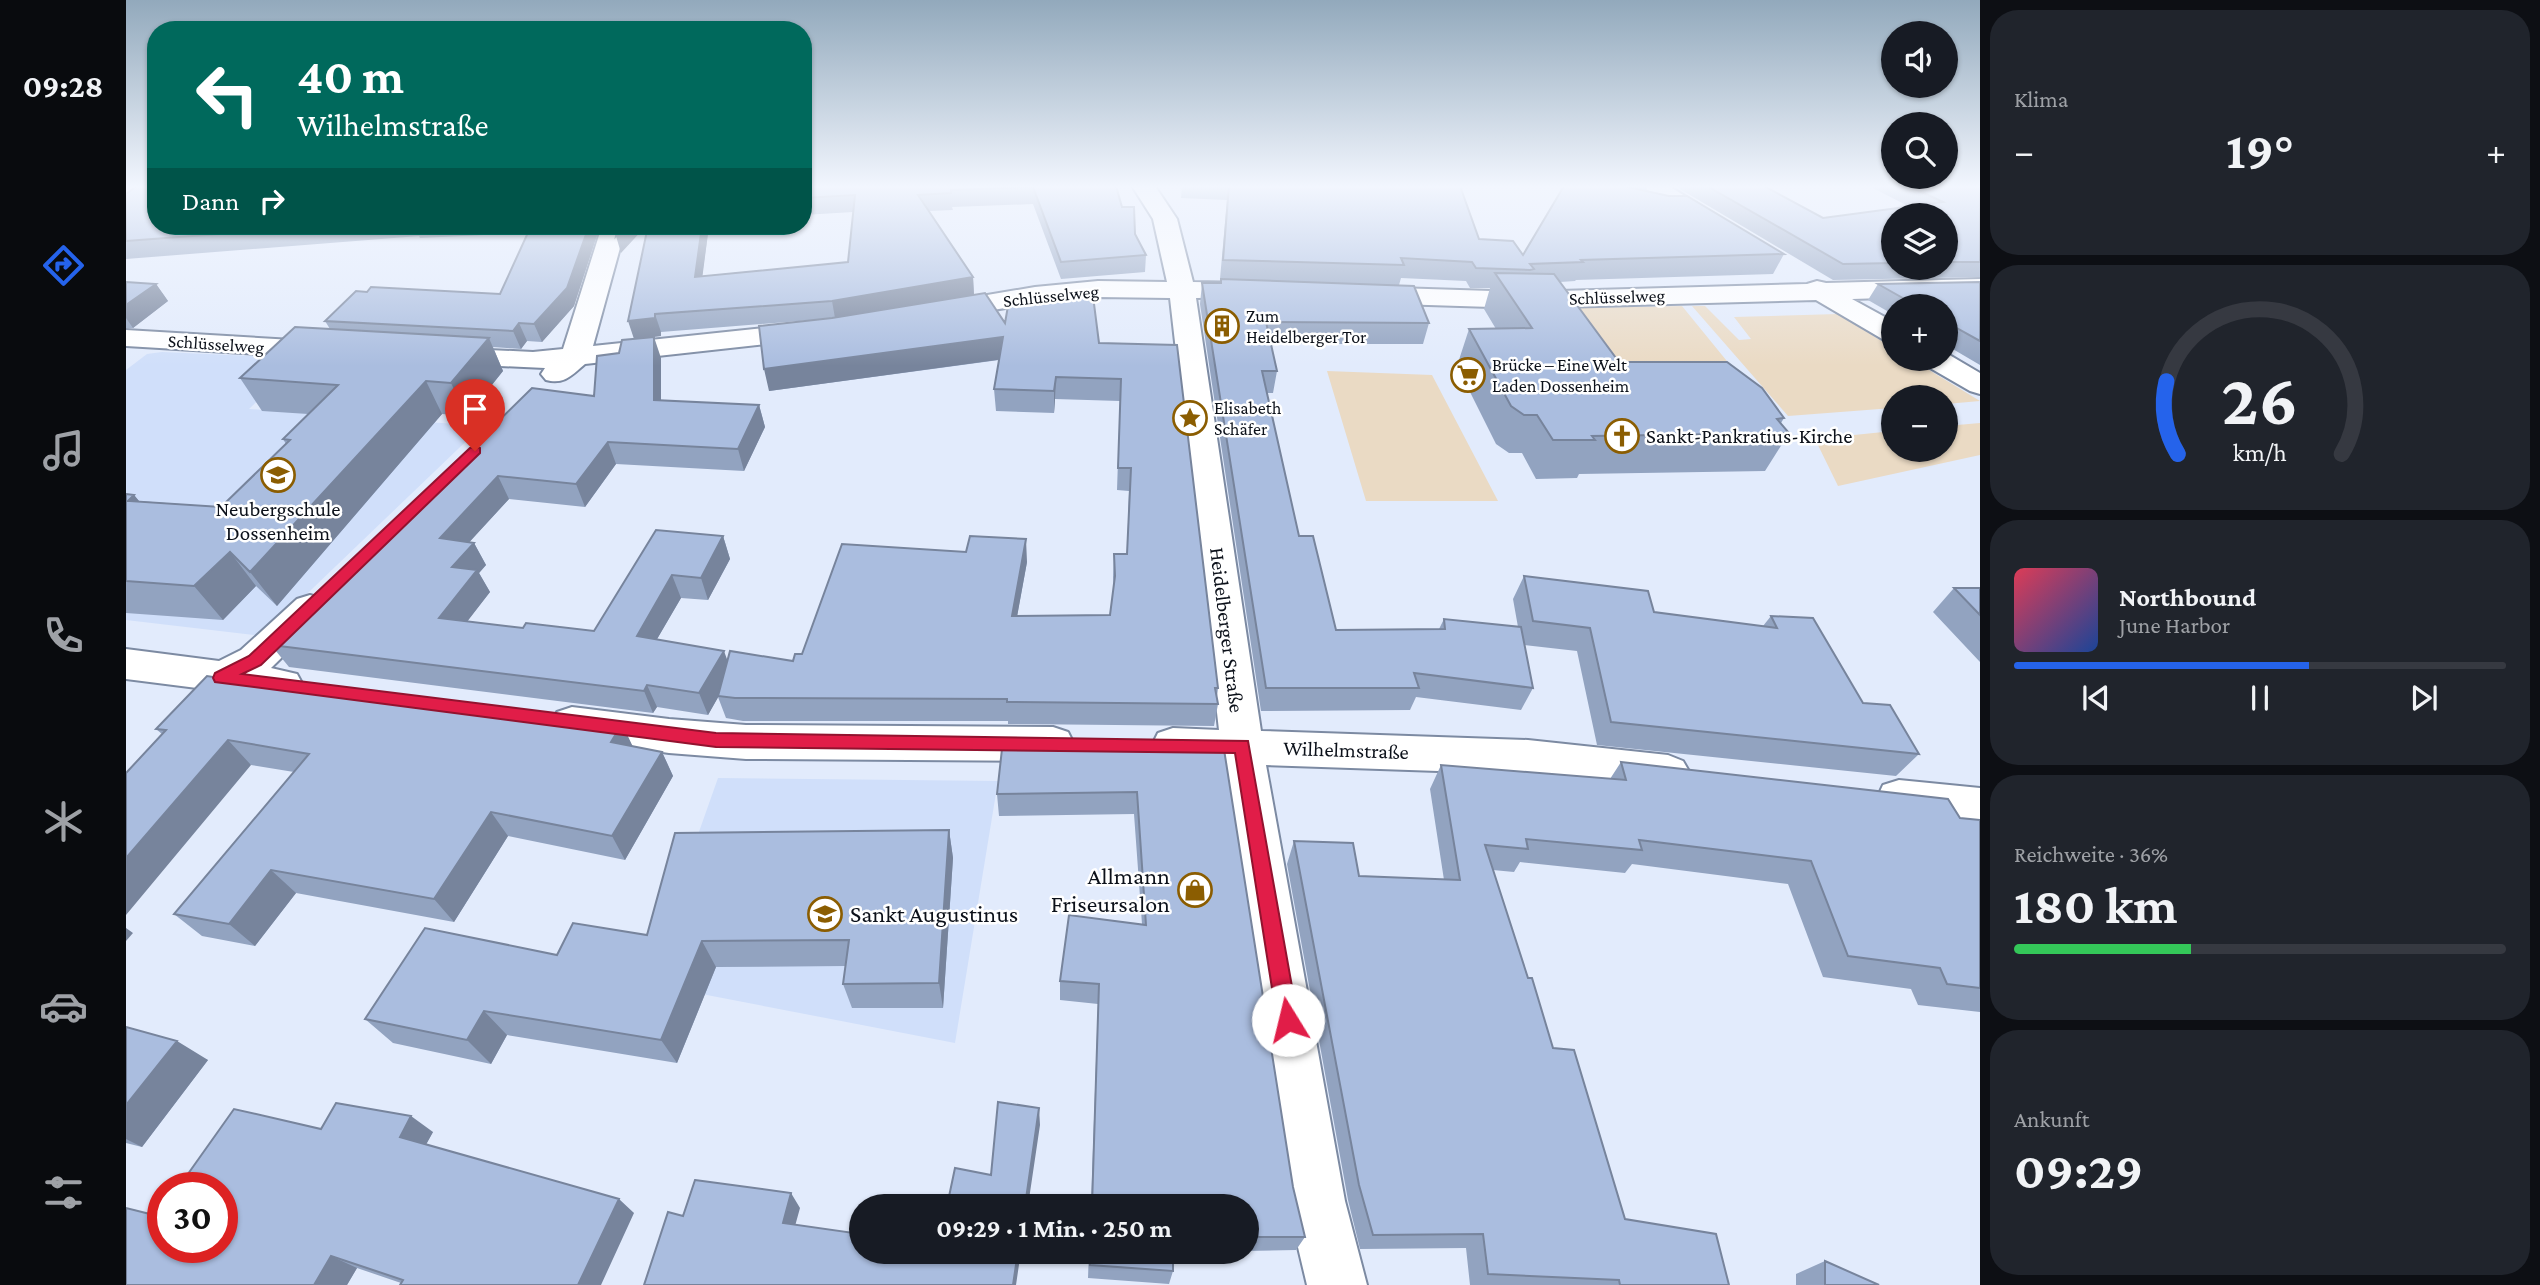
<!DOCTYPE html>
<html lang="de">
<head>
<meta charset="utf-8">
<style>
  body { margin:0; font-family:"Crimson Pro",serif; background:#20242c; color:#f1f3f6; height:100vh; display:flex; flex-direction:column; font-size:26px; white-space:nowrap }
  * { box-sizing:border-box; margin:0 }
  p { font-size:23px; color:#9ea1a6 }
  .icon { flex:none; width:38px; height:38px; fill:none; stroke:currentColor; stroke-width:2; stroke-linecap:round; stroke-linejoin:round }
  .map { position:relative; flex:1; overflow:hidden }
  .drawer { display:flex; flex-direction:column; gap:10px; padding:10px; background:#0d0f14; width:560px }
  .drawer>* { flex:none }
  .banner { position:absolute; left:21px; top:21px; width:665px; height:214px; border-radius:28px; box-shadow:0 2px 5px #0004; background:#00695c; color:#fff; overflow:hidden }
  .controls { position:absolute; left:1755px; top:21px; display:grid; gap:14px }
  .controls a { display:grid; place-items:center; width:77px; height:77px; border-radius:50%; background:#171b24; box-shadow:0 2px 5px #0004; font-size:35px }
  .speed { position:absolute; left:21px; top:1172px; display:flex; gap:14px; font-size:35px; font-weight:700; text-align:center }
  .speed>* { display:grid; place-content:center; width:91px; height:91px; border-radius:50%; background:#171b24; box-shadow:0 2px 5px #0004; line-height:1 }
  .speed .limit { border:10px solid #d22; background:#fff; color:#111 }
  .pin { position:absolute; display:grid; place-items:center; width:60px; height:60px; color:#fff; margin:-72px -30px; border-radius:50% 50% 50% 0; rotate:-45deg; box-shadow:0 0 7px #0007 }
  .pin .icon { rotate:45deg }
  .me { position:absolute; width:77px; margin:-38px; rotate:351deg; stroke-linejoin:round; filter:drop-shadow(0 0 5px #0008) }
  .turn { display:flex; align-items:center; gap:24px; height:147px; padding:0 35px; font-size:32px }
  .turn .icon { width:91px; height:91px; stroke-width:2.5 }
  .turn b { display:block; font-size:49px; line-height:60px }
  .then { display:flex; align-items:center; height:66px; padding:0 35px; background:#0003; gap:14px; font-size:26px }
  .big { font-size:52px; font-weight:700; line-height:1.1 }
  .drawer .tile { flex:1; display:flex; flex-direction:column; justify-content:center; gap:10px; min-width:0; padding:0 24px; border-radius:28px; background:#20242c }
  .drawer .dial { align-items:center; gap:0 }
  .dial svg { height:182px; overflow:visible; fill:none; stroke:#363941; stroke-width:7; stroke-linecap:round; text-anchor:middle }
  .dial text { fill:#f1f3f6; stroke:none }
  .song { display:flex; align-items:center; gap:21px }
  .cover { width:84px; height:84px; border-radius:10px; background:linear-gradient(135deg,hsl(350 70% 55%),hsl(220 70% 35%)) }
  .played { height:7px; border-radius:4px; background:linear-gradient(90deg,#2563eb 60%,#363941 60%) }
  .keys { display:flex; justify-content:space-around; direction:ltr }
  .heat { display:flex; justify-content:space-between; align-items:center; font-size:38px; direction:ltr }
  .charge { height:10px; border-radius:5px; background:linear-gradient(90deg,#34c759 36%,#363941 0) }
  .trip { position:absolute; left:723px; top:1194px; width:410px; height:70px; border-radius:35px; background:#171b24; box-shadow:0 2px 5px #0004; font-weight:700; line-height:70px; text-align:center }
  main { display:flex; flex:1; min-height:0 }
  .dock { display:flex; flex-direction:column; width:126px; justify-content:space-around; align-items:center; background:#090b0e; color:#9ea1a6 }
  .dock .icon { width:49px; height:49px }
  .dock .on { color:#2563eb }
  .dock b { font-size:32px; color:#f1f3f6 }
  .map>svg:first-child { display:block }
  .built { fill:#d0dffa }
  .green { fill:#eadac4 }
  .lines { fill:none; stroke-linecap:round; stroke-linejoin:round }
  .street-casing { stroke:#7c8aa2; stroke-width:4 }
  .street { fill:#fff; fill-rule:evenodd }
  .wall { fill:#92a3c0; fill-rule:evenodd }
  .shaded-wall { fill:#77849c }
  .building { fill:#aabddf; stroke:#77849c; stroke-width:2 }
  .route { fill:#e11d48; stroke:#92132f; stroke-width:2 }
  .labels { text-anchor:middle; stroke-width:5; stroke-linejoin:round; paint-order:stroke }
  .far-street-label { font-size:18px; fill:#0c111a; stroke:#fff }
  .far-poi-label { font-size:18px; fill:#0c111a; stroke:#fff; text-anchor:start }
  .poi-label { font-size:21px; fill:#0c111a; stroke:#fff; text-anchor:start }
  .street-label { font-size:21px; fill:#0c111a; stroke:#fff }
  .near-poi-label { font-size:24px; fill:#0c111a; stroke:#fff; text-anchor:end }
</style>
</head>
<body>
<main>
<nav class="dock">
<b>09:28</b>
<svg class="icon on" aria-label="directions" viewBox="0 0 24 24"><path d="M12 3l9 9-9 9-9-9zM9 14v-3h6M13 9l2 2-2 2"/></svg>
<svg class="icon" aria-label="music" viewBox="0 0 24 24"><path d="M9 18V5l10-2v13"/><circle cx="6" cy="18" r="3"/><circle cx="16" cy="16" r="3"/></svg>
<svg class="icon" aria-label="phone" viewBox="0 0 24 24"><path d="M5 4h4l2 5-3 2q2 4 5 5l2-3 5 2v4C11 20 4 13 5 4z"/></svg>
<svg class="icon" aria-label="climate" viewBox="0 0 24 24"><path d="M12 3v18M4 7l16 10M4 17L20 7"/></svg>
<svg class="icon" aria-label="car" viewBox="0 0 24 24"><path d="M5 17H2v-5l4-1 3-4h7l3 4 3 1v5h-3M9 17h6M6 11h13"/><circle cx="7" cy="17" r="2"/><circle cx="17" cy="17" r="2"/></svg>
<svg class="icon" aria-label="filters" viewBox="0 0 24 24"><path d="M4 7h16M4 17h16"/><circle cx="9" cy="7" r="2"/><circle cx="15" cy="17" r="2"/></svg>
</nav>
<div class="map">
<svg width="1854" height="1285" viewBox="0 0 1854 1285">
  <rect width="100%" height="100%" fill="#e2ebfc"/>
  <path class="built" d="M36 352 170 358 172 362 123 409 356 426 137 636 0 620V370L21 354Z
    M592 778 872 781 829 1043 529 985 563 860Z"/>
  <path class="green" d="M1556 306 1618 382 1475 385 1362 310Z
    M1566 306H1579L1613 340 1625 339 1608 317 1712 314 1767 348 1768 359H1785L1854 401 1820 404V397H1768L1767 408 1662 416Z
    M1201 371 1306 375 1372 501H1240Z
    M1854 423V455L1712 486 1689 439 1767 431 1768 450H1820V426Z"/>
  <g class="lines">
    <g class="street-casing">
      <path id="street" d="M1006 186H1029L1051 219 1067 282 1126 283 1135 285 1139 291 1135 297 1070 298 1135 731 1402 740 1542 755 1557 761 1564 773 1557 785 1542 791 1402 774 1140 765 1219 1201 1241 1285H1181L1161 1201 1097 764 1047 762 1032 757 1026 745 1032 733 1047 728 1093 730 1044 298 972 297 909 303 814 319 804 317 801 311 804 305 814 303 909 287 972 281 1041 282 1027 219Z
        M1516 186H1543L1595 219 1599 224 1595 229 1587 231 1579 229Z
        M476 226H500L467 346 685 323 695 325 699 331 695 337 685 339 459 364C446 375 438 385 420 380L415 374 419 368 310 363 306 357 310 351 320 348 407 352 437 349Z
        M1854 279V295L1726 299 1768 322V342L1758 340 1690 300 1397 308 1239 303 1230 301 1226 295 1230 289 1239 287 1397 292 1681 284 1691 281 1700 283Z
        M0 330 201 342 211 344 215 350 211 356 201 358 0 346Z
        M1820 353 1854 373V394L1844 391 1799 365 1795 359H1820Z
        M184 595 197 599 203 608 197 617 145 668 171 674 177 685 171 696C149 703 130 692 108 693 94 694 92 700 75 695L71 688 0 679V649L93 661 115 650 171 599Z
        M446 707 543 719 620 725 927 727 942 732 948 744 942 756 927 761 620 759 543 753 446 739 431 734 425 723 431 712Z
        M1773 780 1854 788V826L1773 816 1757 811 1751 798 1757 785Z"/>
    </g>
    <use href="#street" class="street"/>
  </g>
  <path class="wall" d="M677 186H990L996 207 1020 255 1019 272 935 279 907 204 826 207 827 210 803 211 847 277 848 295 879 323 973 343 1051 345 1092 688 1091 697 1092 704 1088 726 882 724V721H617L600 718 592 697 582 715 531 707 527 713 163 667 145 645 468 396 535 358V401L633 405 639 427 618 471 490 464 459 507 383 499 343 542 348 543 360 565 353 573 364 592 341 621 397 628 468 631 597 536 604 559 582 600 555 598 531 639 601 661H667L676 654 901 562 891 616 984 615 988 589 987 577 988 554H1001L1003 491 991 490 994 401 929 399 928 413 870 411 868 389 873 360 643 391 686 320 535 332V336L508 339 522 226H583L576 276 722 262 727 212 677 215Z
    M1056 186H1334L1353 239 1397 255 1438 186H1521L1520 191 1658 254 1647 274 1450 280 1449 281 1434 282 1493 362 1658 418 1655 423 1663 433 1639 471 1453 474 1451 478 1410 479 1396 453H1383L1370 444 1331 366 1343 329H1370L1358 309 1364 288H1344L1340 281 1275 278 1273 285 1303 323 1297 344H1145L1151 371 1147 393H1141L1173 536 1210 630 1313 629 1318 619 1392 627 1387 599 1398 576 1528 612 1637 626 1645 616 1737 703 1793 754 1770 776 1471 745 1451 651 1398 645 1407 688 1395 710 1290 697 1284 710 1135 711 1074 304 1076 283 1223 284 1094 279 1101 200 1055 198Z
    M1549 186H1638L1697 218 1784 207 1743 186H1854V277L1707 280ZM1768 215H1820V268H1768Z
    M0 194 30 226H474L448 306 416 342 401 341 395 349 367 347 377 371 341 416 316 414 151 606 130 586 97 620 0 613V494L8 495 13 501 95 507 160 444 157 439 182 414 136 411 114 378 204 329 199 321 374 294 402 233 294 238 293 236 0 259Z
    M0 282 30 284 42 301 7 328H0Z
    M1854 282V365L1820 345V306H1768V315L1742 300 1752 284Z
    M1828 588H1854V662L1807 612Z
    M106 680 496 724 506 746 536 752 547 776 499 860 382 836 328 922 170 893 129 946 76 936 48 914 168 772 125 765 36 734 30 729Z
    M1097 743 1167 1187 1179 1237 1170 1250 1120 1251V1206H965L972 1004 934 1000V981L1016 924 1008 814 873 816 871 794Z
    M1495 762 1834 818 1854 820V1012L1792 1005 1785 989 1697 977 1662 884 1506 864 1499 873 1394 862 1388 872 1367 870 1402 978 1427 1048 1499 1219 1603 1285H1344L1340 1248 1234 1249 1222 1200 1161 864 1168 841 1233 876 1318 880 1304 789 1315 765 1484 779Z
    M823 830 827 858 817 1008H726L717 984 720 966 590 967 551 1063 381 1035 365 1064 267 1043 239 1019 431 955 521 935Z
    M0 1027 82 1060 16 1147 0 1143Z
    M195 1129 307 1132 300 1144 508 1213 275 1283 231 1268 221 1285H0L32 1216Z
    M963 1251H1055H1047V1271L1043 1284 962 1278Z
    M1699 1261 1753 1285H1670V1274Z"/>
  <path class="shaded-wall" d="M463 226H474L448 306 416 342 408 324Z
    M499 226H520L495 253 490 236Z
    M576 226H583L574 295 569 277Z
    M847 277 848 295 709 318 706 301Z
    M30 284 42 301 7 328 0 318V305Z
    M529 314 535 332V336L508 339 502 321Z
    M393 323 401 341 395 349 387 331Z
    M528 337 535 358V422L528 400Z
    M877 337 878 359 643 391 638 369Z
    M363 338 377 371 341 416 325 383Z
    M930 377 929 399 928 413V391Z
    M300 381 316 414 151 606 124 572Z
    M633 405 639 427 618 471 612 449Z
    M482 442 490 464 459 507 450 484Z
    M372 476 383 499 327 560 314 538Z
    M8 495 36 529 2 501Z
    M597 536 604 559 582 600 575 578Z
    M900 539 901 562 887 639 886 616Z
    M348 543 360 565 353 573 364 592 327 640 313 618 326 567Z
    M104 552 130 586 97 620 68 586Z
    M546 575 555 598 520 658 511 636Z
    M598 651 606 673 582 715 573 693Z
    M521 685 531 707 527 713 518 691Z
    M496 724 508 749 485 742Z
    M102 740 125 765 0 915V858Z
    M536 752 547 776 499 860 486 836Z
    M365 812 382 836 328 922 308 899Z
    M823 830 827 858 817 1008 813 983Z
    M145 870 170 893 129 946 103 924Z
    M0 928 7 933 0 941Z
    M576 941 590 967 551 1063 535 1040Z
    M358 1011 381 1035 365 1064 341 1040Z
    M51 1041 82 1060 16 1147 0 1139V1105Z
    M913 1108 914 1125 902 1206H899Z
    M285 1116 307 1132 296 1152 274 1137Z
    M665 1193 674 1208 666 1237 657 1223Z
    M493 1199 508 1213 475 1285H452Z
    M892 1251H895L890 1285H887Z
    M205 1256 231 1268 221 1285H188Z"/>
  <path class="building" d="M11 186H30V226H200L0 241V194Z
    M677 186H990L996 207H1008L1009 234 1020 255 935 262 907 187 825 190V193L792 195 847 277 706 301 529 314V318L502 321 522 226H576L569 277 722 262 729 195 677 198Z
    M1103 186H1334L1353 239 1387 241 1397 255 1438 186H1497L1543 196H1561L1658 254 1455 260 1457 262 1404 264 1408 269 1404 270 1350 268 1346 262 1275 258 1278 265 1097 260Z
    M1581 186H1638L1697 218 1817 202 1783 186H1854V262H1820V215H1768V263L1717 264Z
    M405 226H463L441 288 408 324 393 323 387 331 199 321 230 291 241 292 245 287 374 294Z
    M492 226H499L490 236Z
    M1369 273 1428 274 1493 362H1601L1636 388 1658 418 1651 419 1663 433 1466 436 1469 440H1427L1411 415H1398L1385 406 1343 329 1406 328Z
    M1095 279 1288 286 1303 323 1140 322 1151 371H1136L1173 536H1187L1210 630 1319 629 1318 619 1395 627 1407 688 1288 673 1293 688H1140L1076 283H1095Z
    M0 282 30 284 0 305Z
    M1854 282V341L1820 322V306H1791L1752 284Z
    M859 293 879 323 882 306 930 300V296H967L973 343 1051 345 1092 688H1089L1092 704 881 702V699L609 698 592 696 604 651 667 661 669 654H676L716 544 840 552 844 536 900 539 886 616 984 615 989 576 988 554H1001L1005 468H992L995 379 930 377 928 391 868 389 877 337 638 369 633 326 706 318Z
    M169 327 363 338 325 383 300 381 124 572 104 552 68 586 0 581V494L8 495 2 501 95 507 164 440 157 439 212 385 114 378Z
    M528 337V400L633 405 612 449 482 442 450 484 372 476 314 538 348 543 326 567 351 570 313 618 397 628 400 623 468 631 530 530 597 536 575 578 546 575 511 636 598 651 573 693 521 685 518 691 145 645 406 388 468 396 471 356 493 353 496 340Z
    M1398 576 1522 591 1528 612 1651 628 1645 616 1687 618 1737 703 1764 705 1793 754 1485 722 1464 628 1407 621Z
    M1828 588H1854V615Z
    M112 675 496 724 485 742 536 752 486 836 365 812 308 899 145 870 103 924 48 914 183 754 102 740 0 858V773L40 730 30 729 81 676 106 680Z
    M877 740 1097 743 1167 1187 1179 1237H1120V1206H966L973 984 934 981 943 915 1020 925 1011 792 871 794Z
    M1495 762 1822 799 1834 818 1854 820V988L1821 984 1814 968 1722 956 1685 861 1513 840 1516 850 1400 839 1402 849 1359 845 1402 978H1406L1427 1048 1448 1050 1499 1219 1590 1234 1603 1285H1494L1493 1280 1362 1274 1357 1234 1247 1235 1233 1185 1168 841 1227 843 1233 876 1334 880 1315 765 1500 780Z
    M823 830 813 983 717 984 723 940 576 941 535 1040 358 1011 341 1040 239 1019 299 928 431 955 447 923 521 935 549 833Z
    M0 1027 51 1041 0 1105Z
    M872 1102 913 1108 899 1206H821L829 1168 865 1175Z
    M210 1103 285 1116 274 1137 493 1199 452 1285H274L277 1280 205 1256 188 1285H0V1208L32 1216 37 1209V1248H96V1188H52L108 1109 195 1129Z
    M569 1180 665 1193 657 1223 735 1234V1251H892L887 1285H518L542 1212 557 1216Z
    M964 1251H1047V1271L964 1265Z
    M1699 1261 1753 1285H1699Z"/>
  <linearGradient id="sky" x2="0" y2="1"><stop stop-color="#92a9bc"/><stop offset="0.51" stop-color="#f2f6fe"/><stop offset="1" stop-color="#f2f6fe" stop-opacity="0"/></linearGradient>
  <rect width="1854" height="366" fill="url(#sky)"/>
  <path class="route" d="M349 447 354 448V453L135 665 116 674 590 733 1122 741 1172 1020 1169 1027 1162 1031 1154 1027 1151 1020 1109 753 590 747 89 682 87 678 89 673 123 656 344 448Z"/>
  <defs>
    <g id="building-ring" transform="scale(1.75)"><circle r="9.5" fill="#fff" stroke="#8b5d01" stroke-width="1.5"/><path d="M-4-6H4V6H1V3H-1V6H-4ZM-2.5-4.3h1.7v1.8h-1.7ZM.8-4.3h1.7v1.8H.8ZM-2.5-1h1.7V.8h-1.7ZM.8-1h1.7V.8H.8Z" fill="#8b5d01"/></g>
    <g id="supermarket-ring" transform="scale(1.75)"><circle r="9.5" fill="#fff" stroke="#8b5d01" stroke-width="1.5"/><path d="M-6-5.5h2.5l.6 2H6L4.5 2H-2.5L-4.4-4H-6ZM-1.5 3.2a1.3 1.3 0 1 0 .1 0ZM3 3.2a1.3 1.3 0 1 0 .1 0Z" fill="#8b5d01"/></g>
    <g id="sight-ring" transform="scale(1.75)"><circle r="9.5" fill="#fff" stroke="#8b5d01" stroke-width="1.5"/><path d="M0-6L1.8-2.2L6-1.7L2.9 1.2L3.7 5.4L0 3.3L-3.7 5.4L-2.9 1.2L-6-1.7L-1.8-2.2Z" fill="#8b5d01"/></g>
    <g id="church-ring" transform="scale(1.75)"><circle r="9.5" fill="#fff" stroke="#8b5d01" stroke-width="1.5"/><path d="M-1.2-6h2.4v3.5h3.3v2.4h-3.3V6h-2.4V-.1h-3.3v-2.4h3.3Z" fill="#8b5d01"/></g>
    <g id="school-ring" transform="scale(1.75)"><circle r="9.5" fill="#fff" stroke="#8b5d01" stroke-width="1.5"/><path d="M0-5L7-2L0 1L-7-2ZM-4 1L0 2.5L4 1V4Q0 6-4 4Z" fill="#8b5d01"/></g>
    <g id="shop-ring" transform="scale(1.75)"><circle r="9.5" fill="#fff" stroke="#8b5d01" stroke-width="1.5"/><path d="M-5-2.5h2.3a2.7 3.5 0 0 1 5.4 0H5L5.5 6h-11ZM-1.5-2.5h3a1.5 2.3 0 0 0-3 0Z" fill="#8b5d01"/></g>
  </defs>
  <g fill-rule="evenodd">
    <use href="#building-ring" x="1096" y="326"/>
    <use href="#supermarket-ring" x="1342" y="375"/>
    <use href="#sight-ring" x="1064" y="418"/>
    <use href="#church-ring" x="1496" y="436"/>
    <use href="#school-ring" x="152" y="475"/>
    <use href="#shop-ring" x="1069" y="890"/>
    <use href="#school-ring" x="699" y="914"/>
  </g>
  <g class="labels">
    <g class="far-street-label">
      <text transform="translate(925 296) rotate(-6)" y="6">Schlüsselweg</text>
      <text transform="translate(1491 297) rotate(-2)" y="6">Schlüsselweg</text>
      <text transform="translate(90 344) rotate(4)" y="6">Schlüsselweg</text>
    </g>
    <g class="far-poi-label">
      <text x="1120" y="322">Zum<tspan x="1120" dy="21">Heidelberger Tor</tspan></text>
      <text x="1366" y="371">Brücke – Eine Welt<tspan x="1366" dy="21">Laden Dossenheim</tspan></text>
      <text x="1088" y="414">Elisabeth<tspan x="1088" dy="21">Schäfer</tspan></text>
    </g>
    <g class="poi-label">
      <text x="1520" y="443">Sankt-Pankratius-Kirche</text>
      <text x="152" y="516" text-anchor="middle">Neubergschule<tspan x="152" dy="24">Dossenheim</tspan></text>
    </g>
    <g class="street-label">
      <text transform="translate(1101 630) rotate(83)" y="7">Heidelberger Straße</text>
      <text transform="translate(1220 750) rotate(2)" y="7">Wilhelmstraße</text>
    </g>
    <g class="near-poi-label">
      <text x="1044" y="884">Allmann<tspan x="1044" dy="28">Friseursalon</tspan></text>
      <text x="724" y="922" text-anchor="start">Sankt Augustinus</text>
    </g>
  </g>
</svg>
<div class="controls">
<a><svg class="icon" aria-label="sound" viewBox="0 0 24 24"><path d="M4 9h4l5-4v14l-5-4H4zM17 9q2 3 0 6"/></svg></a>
<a><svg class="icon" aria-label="search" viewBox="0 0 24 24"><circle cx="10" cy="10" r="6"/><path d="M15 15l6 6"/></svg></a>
<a><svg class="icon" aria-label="layers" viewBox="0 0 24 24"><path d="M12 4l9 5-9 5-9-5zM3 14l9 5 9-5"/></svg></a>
<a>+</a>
<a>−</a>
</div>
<div class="speed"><div class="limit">30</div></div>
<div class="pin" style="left:349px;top:451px;background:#d93025"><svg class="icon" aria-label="arrive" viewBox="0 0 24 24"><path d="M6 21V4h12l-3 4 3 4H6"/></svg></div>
<svg class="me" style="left:1162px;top:1020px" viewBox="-20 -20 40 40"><circle r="19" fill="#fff"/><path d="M0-13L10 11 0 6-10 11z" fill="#e11d48"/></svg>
<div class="trip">09:29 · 1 Min. · 250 m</div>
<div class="banner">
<div class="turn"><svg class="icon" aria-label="left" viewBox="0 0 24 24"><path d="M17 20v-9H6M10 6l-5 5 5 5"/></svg><div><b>40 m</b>Wilhelmstraße</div></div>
<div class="then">Dann<svg class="icon" aria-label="right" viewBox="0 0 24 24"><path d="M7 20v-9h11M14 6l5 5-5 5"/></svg></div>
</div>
</div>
<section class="drawer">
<div class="tile"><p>Klima</p>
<div class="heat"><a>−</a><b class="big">19°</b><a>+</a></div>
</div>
<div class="tile dial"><svg viewBox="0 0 100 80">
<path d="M14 69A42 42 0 1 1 86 69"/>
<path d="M14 69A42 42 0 0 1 9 37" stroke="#2563eb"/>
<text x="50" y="56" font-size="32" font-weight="700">26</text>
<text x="50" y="72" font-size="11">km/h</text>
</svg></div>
<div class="tile">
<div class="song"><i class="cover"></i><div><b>Northbound</b><p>June Harbor</p></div></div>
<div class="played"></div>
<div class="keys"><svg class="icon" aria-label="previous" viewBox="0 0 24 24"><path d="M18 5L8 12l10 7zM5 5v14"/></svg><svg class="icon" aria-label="pause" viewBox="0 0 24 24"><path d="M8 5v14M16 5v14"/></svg><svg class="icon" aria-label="next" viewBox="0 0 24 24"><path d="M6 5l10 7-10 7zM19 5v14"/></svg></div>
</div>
<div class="tile"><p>Reichweite · 36%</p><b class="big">180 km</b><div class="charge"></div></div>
<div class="tile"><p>Ankunft</p><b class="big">09:29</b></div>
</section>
</main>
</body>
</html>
